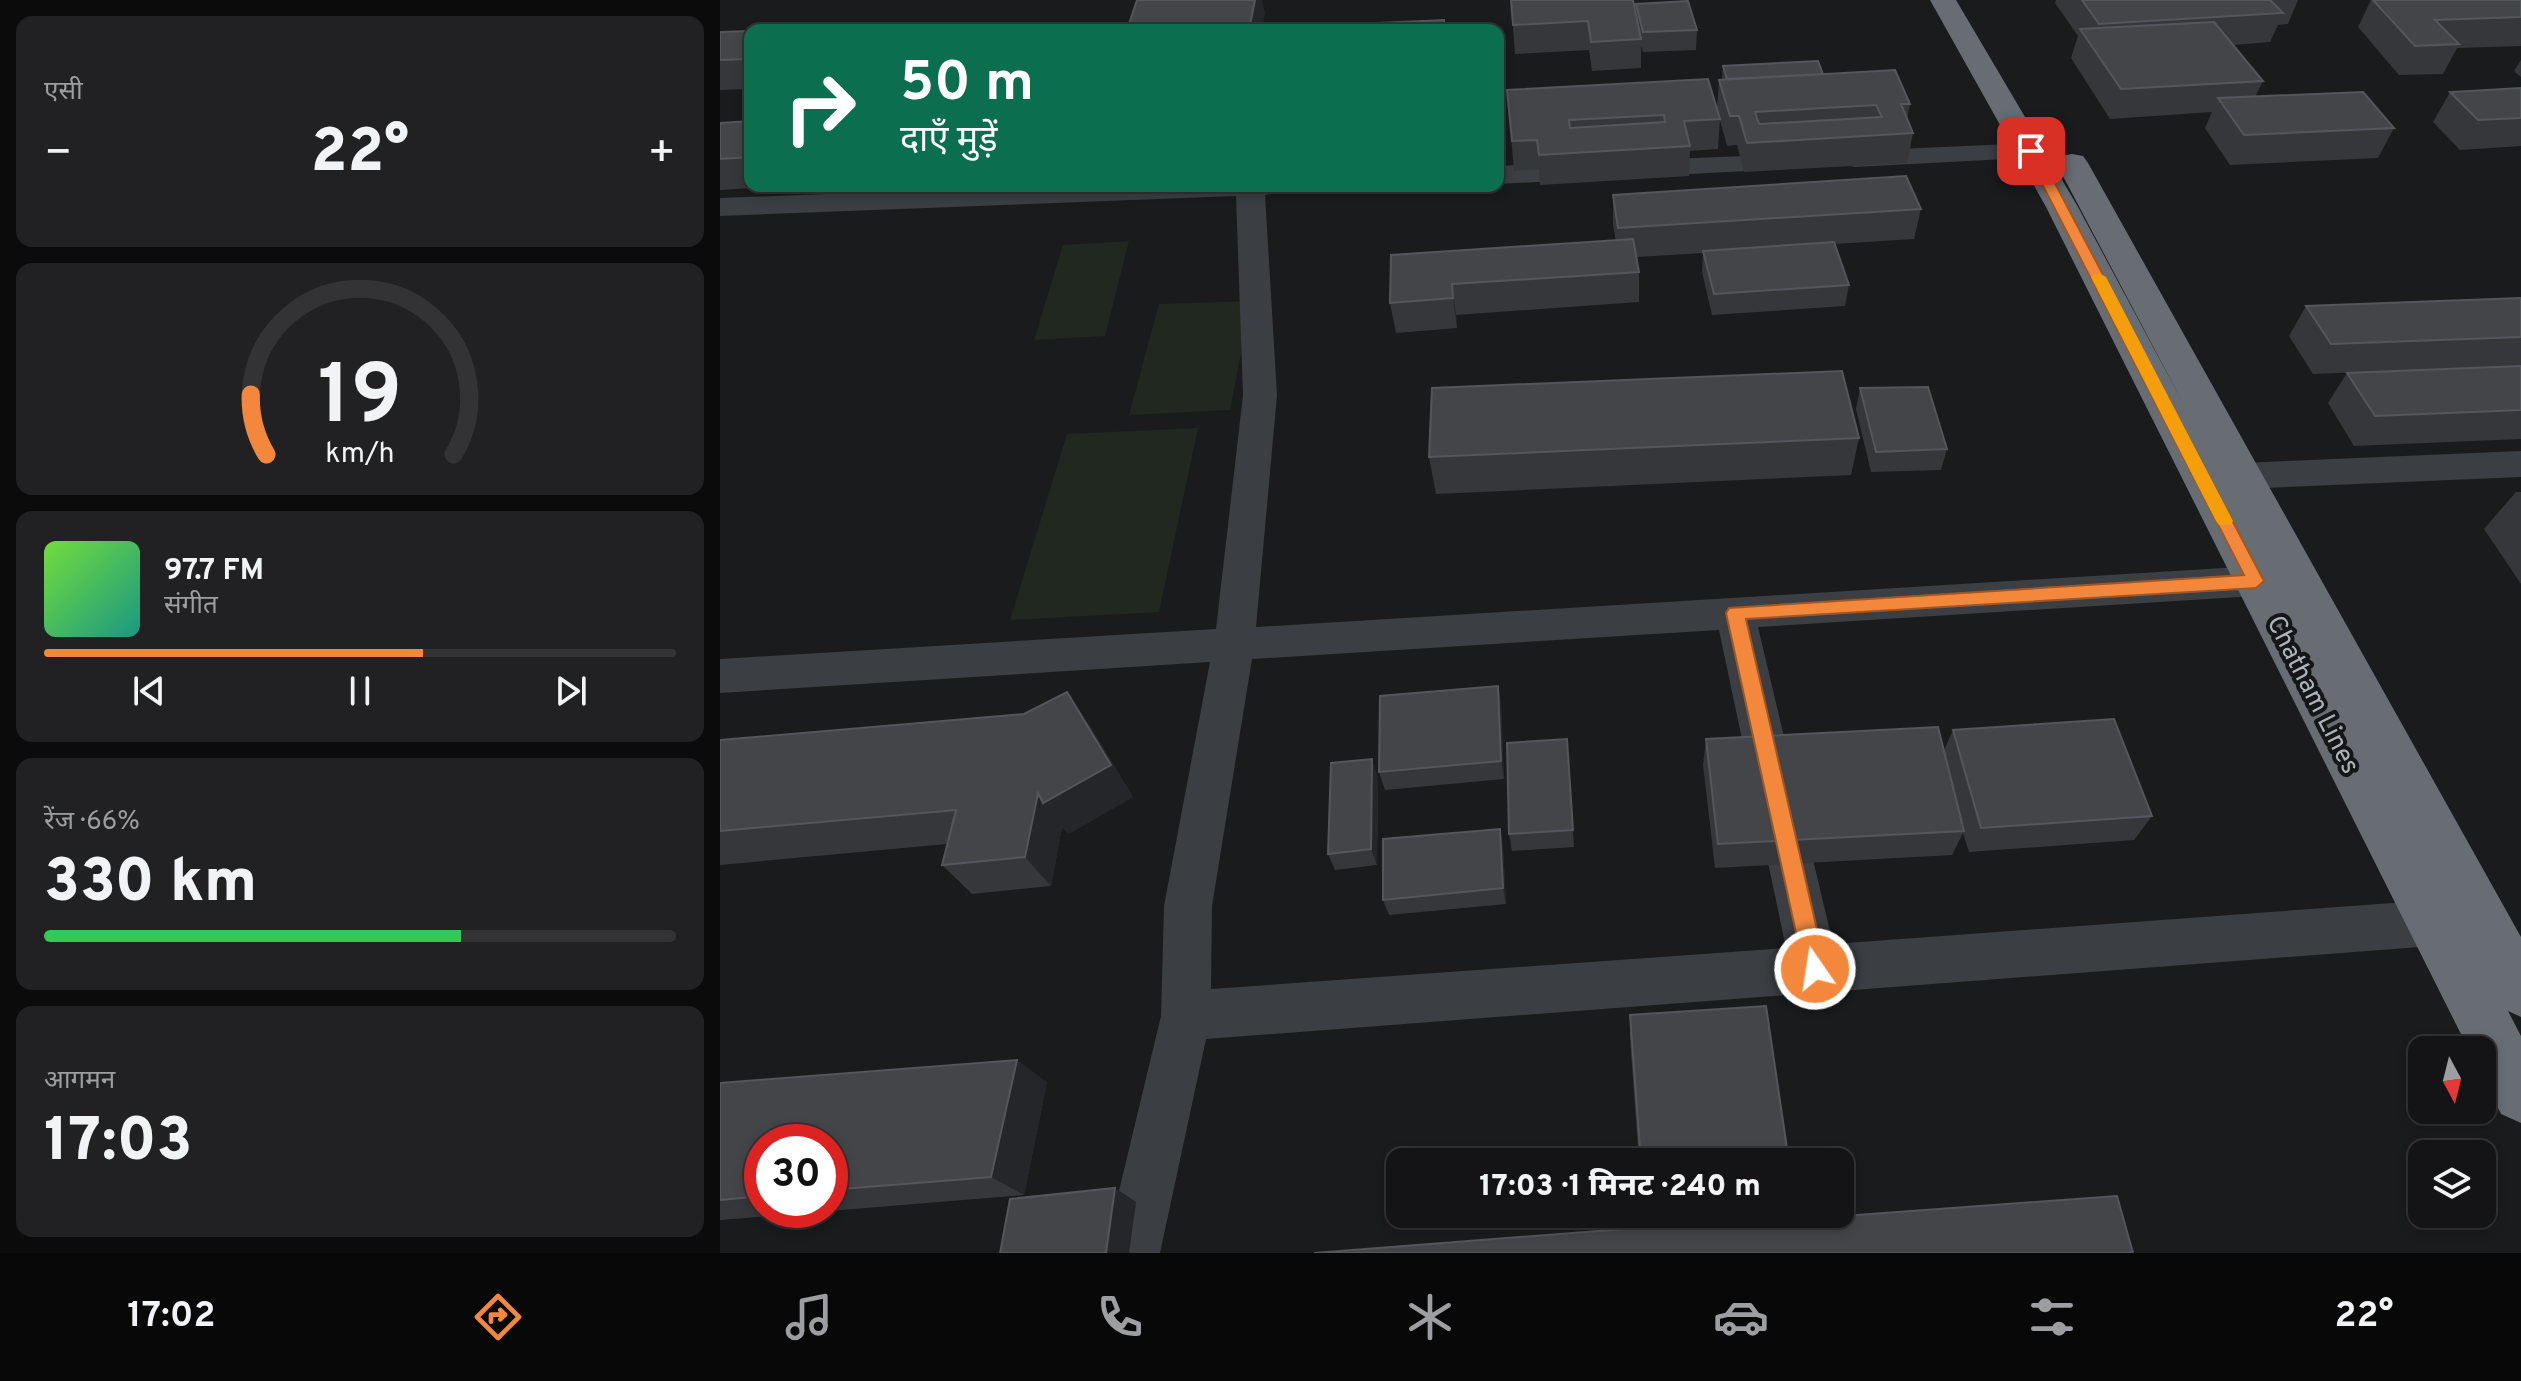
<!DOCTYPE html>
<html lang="hi">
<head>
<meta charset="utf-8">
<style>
  body { margin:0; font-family:Overpass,"Noto Sans Devanagari",sans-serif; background:#212123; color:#f1f3f6; height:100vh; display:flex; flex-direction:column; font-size:30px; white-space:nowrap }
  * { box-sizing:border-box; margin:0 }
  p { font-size:26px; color:#9d9ea1 }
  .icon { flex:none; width:44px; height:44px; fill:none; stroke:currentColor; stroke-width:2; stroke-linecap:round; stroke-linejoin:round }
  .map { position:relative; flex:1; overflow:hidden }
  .details { display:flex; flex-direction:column; gap:16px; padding:16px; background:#0b0b0c; width:720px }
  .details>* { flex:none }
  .guide { position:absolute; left:24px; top:24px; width:760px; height:168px; border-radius:16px; box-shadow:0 4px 12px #0003,0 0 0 2px #333335; background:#0b6e4f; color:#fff; overflow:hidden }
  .needle { width:52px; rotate:173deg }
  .fabs { position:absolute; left:1688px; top:1036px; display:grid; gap:16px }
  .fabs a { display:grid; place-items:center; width:88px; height:88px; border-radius:16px; background:#141416; box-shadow:0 4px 12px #0003,0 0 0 2px #333335; font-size:40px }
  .speed { position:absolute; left:24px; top:1124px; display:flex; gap:16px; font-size:40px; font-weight:700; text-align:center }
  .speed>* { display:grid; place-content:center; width:104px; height:104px; border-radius:50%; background:#141416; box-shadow:0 4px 12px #0003,0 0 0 2px #333335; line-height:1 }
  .speed .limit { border:12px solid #d22; background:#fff; color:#111 }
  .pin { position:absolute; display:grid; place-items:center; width:68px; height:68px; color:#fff; margin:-34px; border-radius:16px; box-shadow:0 4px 12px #0006 }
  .me { position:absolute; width:88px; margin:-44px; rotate:347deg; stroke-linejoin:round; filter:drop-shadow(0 0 6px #0008) }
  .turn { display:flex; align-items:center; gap:28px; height:168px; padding:0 24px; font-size:36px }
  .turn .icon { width:104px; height:104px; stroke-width:2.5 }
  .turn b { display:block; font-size:56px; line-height:68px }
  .big { font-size:60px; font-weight:800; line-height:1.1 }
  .details .widget { flex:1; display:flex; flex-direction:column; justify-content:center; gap:12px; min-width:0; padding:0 28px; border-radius:16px; background:#212123 }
  .details .dial { align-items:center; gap:0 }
  .dial svg { height:208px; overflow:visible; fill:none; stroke:#333335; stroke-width:7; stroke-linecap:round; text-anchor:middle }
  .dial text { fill:#f1f3f6; stroke:none }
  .song { display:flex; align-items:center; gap:24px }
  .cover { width:96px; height:96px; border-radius:12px; background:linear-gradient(135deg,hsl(100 70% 55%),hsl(170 70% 35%)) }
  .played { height:8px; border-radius:4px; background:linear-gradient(90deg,#f3883c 60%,#333335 60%) }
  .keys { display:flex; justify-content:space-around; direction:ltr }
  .heat { display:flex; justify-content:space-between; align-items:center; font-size:44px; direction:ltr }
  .charge { height:12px; border-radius:6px; background:linear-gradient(90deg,#34c759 66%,#333335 0) }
  .trip { position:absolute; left:666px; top:1148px; width:468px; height:80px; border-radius:16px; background:#141416; box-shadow:0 4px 12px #0003,0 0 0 2px #333335; font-weight:800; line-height:80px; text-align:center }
  .menu { display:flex; height:128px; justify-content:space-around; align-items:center; background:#080809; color:#9d9ea1 }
  .menu .icon { width:56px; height:56px }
  .menu .active { color:#f3883c }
  .menu b { font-size:36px; color:#f1f3f6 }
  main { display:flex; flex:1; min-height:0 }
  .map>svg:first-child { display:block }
  .green { fill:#212820 }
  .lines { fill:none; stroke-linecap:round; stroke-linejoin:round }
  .street { fill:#3b3e42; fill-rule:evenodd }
  .highway { fill:#676d73; fill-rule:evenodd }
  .wall { fill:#36373b; fill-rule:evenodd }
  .shaded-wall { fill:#252629 }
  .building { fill:#434549; stroke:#53565b; stroke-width:2; fill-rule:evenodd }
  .route { fill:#f3883c; stroke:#9e5827; stroke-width:2 }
  .slow { fill:#f59e0b }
  .labels { text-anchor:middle; stroke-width:8; stroke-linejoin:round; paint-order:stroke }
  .street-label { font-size:26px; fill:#adb5bc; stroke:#151618 }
</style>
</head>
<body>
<main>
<section class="details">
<div class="widget"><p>एसी</p>
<div class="heat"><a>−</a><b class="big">22°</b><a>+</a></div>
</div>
<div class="widget dial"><svg viewBox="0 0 100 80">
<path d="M14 69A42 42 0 1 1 86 69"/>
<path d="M14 69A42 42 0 0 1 8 46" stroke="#f3883c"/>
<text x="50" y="56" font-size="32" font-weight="700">19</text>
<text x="50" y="72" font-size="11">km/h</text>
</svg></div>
<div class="widget">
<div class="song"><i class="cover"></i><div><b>97.7 FM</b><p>संगीत</p></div></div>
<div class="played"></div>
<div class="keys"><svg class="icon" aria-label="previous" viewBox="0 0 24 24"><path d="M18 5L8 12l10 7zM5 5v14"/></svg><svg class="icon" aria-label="pause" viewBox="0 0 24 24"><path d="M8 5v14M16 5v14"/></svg><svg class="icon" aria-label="next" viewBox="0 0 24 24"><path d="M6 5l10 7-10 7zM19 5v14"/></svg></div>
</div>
<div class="widget"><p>रेंज · 66%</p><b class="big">330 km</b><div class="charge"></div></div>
<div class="widget"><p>आगमन</p><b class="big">17:03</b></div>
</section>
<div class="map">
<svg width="1801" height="1253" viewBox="0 0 1801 1253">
  <rect width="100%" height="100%" fill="#1a1b1d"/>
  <path class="green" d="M409 241 385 336 314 340 343 245Z
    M531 301 510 410 409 415 439 304Z
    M478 428 439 612 290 620 347 434Z"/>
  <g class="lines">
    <path class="street" d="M300 23 312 25 315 30H288L291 25Z
      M1311 143 1321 145 1325 151 1321 157 1135 167 1125 165 1121 159 1125 153 1135 151Z
      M1075 154 1085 156 1089 162 1085 168 778 184V166Z
      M321 186H562L558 192 545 195 557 395 536 627 1536 566 1550 570 1555 581 1550 592 1536 596 1038 627 1113 944 1713 900 1730 907 1737 923 1730 939 1713 946 486 1039 440 1253H384L441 1016 444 906 490 662 0 693V659L496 629 523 395 516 196 0 216V198ZM999 630 1066 948 491 989 492 906 532 659Z
      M1801 451V477L1522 489 1509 485 1504 476 1509 467 1522 463Z"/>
    <path class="highway" d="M1210 0H1236L1358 207 1463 403 1336 163 1341 156 1352 154 1363 156 1368 163 1801 937V1017L1788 1011 1801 1036V1123L1781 1114 1762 1077V1050H1749L1326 207Z"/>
  </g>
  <path class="wall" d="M791 0 916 14V4L977 30 976 50 923 52 921 46V68L872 71 869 50 795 54Z
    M1336 0H1578L1568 24 1558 25 1550 42 1513 45 1543 81 1535 97 1674 128 1658 158 1510 165 1485 128 1492 112 1390 119 1351 58 1358 36 1335 3Z
    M1651 0H1801V46L1737 48 1723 74 1679 75 1638 27Z
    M30 31V89L0 90V32Z
    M1801 60V77L1794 71Z
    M1003 66 1103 74 1190 104 1187 119 1193 133 1187 163 1024 172 1017 145 1007 146 997 109 999 80 1002 79Z
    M1801 88V146L1740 150 1713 122 1730 92Z
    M787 90 1000 119 998 149 970 151 969 176 820 185 819 169 794 171Z
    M30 121V186H50L49 187 0 190V123Z
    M113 186H184L116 190Z
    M893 195 1201 209 1194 239 1114 244 1129 285 1125 306 992 315 982 272 983 253 917 257 919 272V302L736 315 737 328 676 333 670 303 671 255 896 241 893 225Z
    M1801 298V366L1593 374 1569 336 1586 306Z
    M1801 366V439L1634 446 1608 403 1627 373Z
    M1140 388 1227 449 1221 470 1151 472 1136 409Z
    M1139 438 1131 475 716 494 709 457Z
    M1796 492H1801V584L1764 529Z
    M778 686 781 705 784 779 665 790 659 772Z
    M347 692 370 726 413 797 348 834 342 827 331 886 252 894 222 865 227 844 0 865V740L304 714Z
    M1233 730 1432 816 1414 840 1249 852 1243 833 1232 855 995 868 983 765 986 739 1224 750Z
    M847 739 854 847 792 851 789 834Z
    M658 777 657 865 615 870 608 854Z
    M783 846 786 904 669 915 663 900Z
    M910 1015 1069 1162H919L910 1039Z
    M327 1082 304 1195 0 1220V1083ZM42 1142H110V1210H42Z
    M938 1214H1012L1013 1224 939 1226Z"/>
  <path class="shaded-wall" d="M535 0H542L545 13 542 30H529Z
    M732 284 736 315 737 328 733 298Z
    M778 686 781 705 784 779 781 761Z
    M347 692 370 726 413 797 348 834 342 827 331 886 305 857 318 793Z
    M652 759 658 777 657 865 651 849Z
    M780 829 783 846 786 904 783 888Z
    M297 1060 327 1082 304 1195 271 1177Z
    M395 1188 416 1202 409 1253H386Z"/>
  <path class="building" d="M417 0H535L529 30H407Z
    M791 0H913L921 39 871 42 868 21 793 25Z
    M1362 0H1550L1563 13 1379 24Z
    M1653 0H1801V17L1715 20 1739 44 1695 46Z
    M968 1 977 30 923 32 916 4Z
    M724 20V30H570L571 27Z
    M1494 22 1543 81 1401 89 1360 29Z
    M111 28 110 30H66Z
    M30 31V59L0 60V32Z
    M1098 61 1103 74 1007 79 1003 66Z
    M1175 70 1190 104H1181L1193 133 1027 143 1019 116H1010L999 80ZM1156 105 1162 117 1039 124 1035 112Z
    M988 79 1000 119 964 121 970 146 819 155 817 140 792 141 787 90ZM944 115 945 122 850 128 849 120Z
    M1801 88V118L1758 120 1730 92Z
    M1643 92 1674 128 1524 135 1498 98Z
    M30 121V157L0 159V123Z
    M1186 176 1201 209 898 228 893 195Z
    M913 239 919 272 732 284 733 298 670 303 671 255Z
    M1114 242 1129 285 994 294 983 251Z
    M1801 298V337L1611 344 1586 306Z
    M1801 366V410L1655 416 1627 373Z
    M1122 371 1139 438 709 457 712 388Z
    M1208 387 1227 449 1156 452 1140 388Z
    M778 686 781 761 659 772 660 696Z
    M347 692 391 765 323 803 318 793 305 857 222 865 236 810 0 831V740L304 714Z
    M1394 719 1432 816 1261 828 1233 730Z
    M1218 727 1244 831 998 844 986 739Z
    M847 739 853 830 789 834 787 743Z
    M652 759 651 849 608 854 611 763Z
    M780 829 783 888 663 900V839Z
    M1046 1006 1069 1162H921L910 1015Z
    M297 1060 271 1177 110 1190V1142H42V1196L0 1200V1083Z
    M395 1188 386 1253H280L290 1199Z
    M1397 1196 1413 1253H594L943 1226 942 1214H1012L1013 1224Z"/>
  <path class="route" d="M1311 147 1318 151 1544 581 1536 588 1026 619 1106 969 1103 977 1095 980 1087 977 1084 969 1006 613 1009 608 1524 575 1305 151Z"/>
  <path class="slow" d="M1379 273 1386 277 1513 521 1511 525H1499L1496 521 1371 277Z"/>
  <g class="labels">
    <g class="street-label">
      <text transform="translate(1594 694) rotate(63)" y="9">Chatham Lines</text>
    </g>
  </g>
</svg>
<div class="fabs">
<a><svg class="needle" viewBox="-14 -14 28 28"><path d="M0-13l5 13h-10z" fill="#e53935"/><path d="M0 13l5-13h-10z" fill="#9d9ea1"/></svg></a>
<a><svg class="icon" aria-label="layers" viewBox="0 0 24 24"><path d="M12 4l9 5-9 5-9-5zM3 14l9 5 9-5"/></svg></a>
</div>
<div class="speed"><div class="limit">30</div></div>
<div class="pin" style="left:1311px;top:151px;background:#d93025"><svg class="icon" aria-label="arrive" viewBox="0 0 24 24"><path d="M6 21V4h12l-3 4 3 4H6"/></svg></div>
<svg class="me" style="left:1095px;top:969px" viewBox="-20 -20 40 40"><circle r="17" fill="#f3883c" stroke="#fff" stroke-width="3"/><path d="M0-11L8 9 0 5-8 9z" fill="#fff"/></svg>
<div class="trip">17:03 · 1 मिनट · 240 m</div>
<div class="guide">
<div class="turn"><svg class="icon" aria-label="right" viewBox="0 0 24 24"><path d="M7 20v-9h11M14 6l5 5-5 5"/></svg><div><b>50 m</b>दाएँ मुड़ें</div></div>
</div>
</div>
</main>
<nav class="menu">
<b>17:02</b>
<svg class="icon active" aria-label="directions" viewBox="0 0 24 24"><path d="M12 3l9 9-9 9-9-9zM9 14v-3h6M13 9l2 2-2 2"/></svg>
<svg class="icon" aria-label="music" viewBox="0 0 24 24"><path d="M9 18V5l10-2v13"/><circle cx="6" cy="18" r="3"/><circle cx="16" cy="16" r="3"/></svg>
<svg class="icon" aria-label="phone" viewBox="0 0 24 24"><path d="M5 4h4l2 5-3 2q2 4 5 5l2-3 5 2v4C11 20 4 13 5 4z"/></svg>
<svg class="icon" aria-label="climate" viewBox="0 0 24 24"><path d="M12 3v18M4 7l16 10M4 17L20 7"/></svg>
<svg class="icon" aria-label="car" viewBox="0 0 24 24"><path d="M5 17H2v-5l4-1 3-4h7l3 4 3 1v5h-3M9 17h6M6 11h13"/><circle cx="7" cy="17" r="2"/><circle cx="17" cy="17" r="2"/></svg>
<svg class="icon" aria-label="filters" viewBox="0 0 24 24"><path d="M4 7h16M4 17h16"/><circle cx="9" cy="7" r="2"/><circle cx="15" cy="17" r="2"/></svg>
<b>22°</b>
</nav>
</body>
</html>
